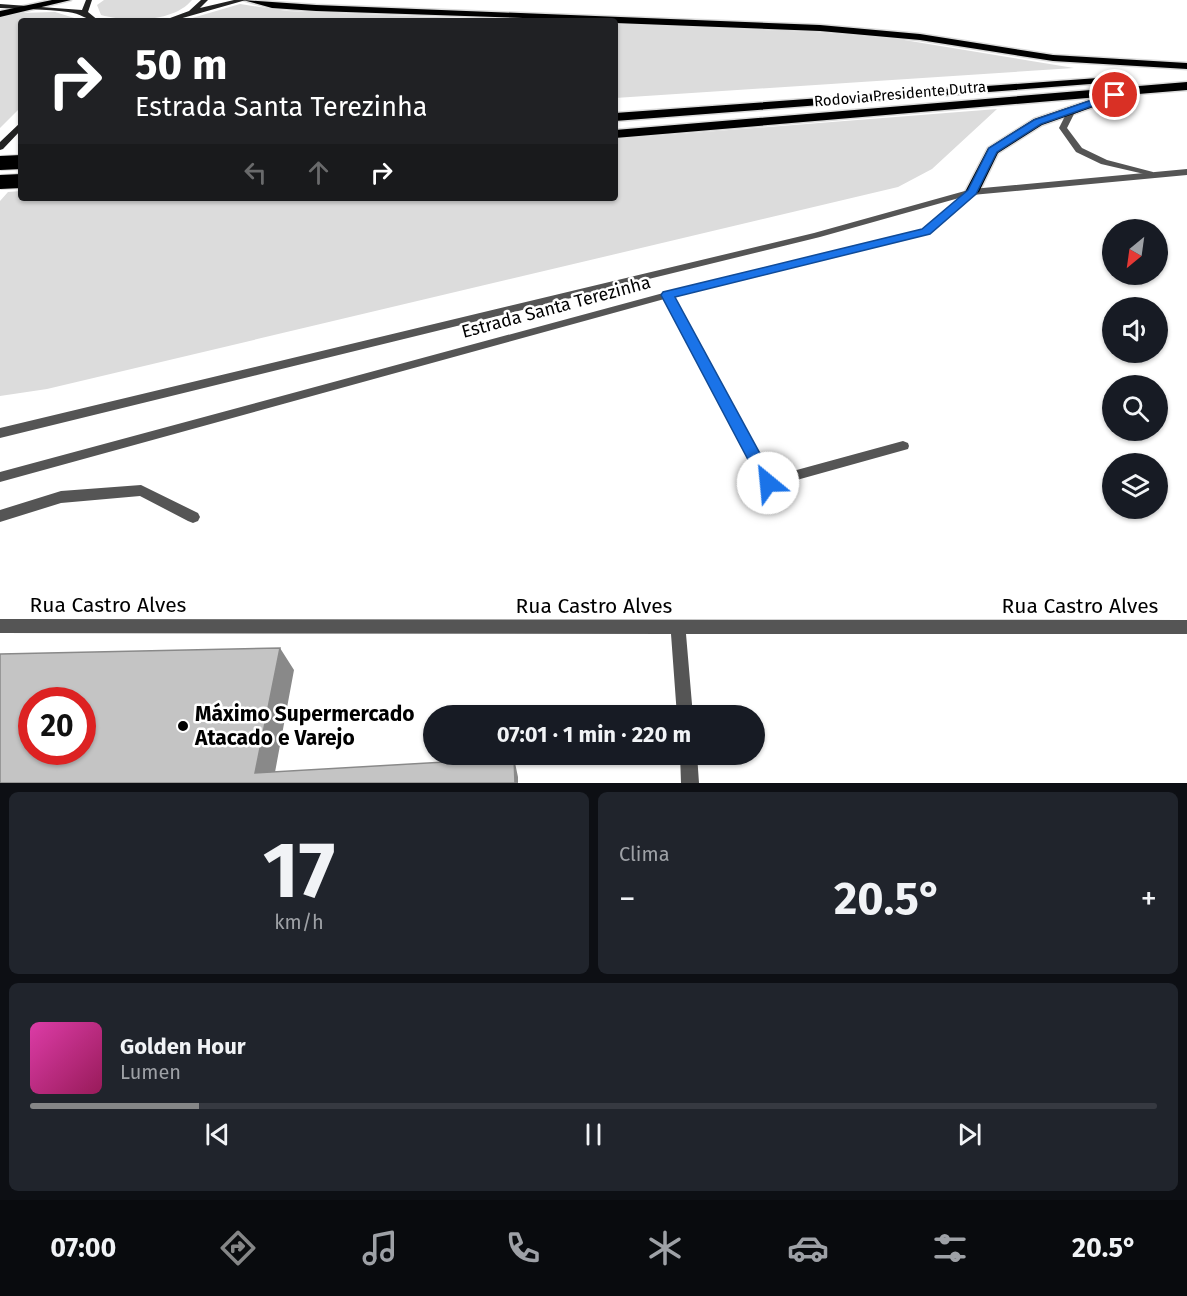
<!DOCTYPE html>
<html lang="pt">
<head>
<meta charset="utf-8">
<style>
  body { margin:0; font-family:"Fira Sans",sans-serif; background:#20242c; color:#f1f3f6; height:100vh; display:flex; flex-direction:column; font-size:22px; white-space:nowrap }
  * { box-sizing:border-box; margin:0 }
  p { font-size:20px; color:#9ea1a6 }
  .icon { flex:none; width:33px; height:33px; fill:none; stroke:currentColor; stroke-width:2; stroke-linecap:round; stroke-linejoin:round }
  .map { position:relative; height:783px; overflow:hidden }
  .drawer { display:flex; flex-direction:column; gap:9px; padding:9px; background:#0d0f14; flex:1 }
  .drawer>* { flex:none }
  .guide { position:absolute; left:18px; top:18px; width:600px; height:183px; border-radius:6px; box-shadow:0 2px 4px #0004; background:#202124; color:#fff; overflow:hidden }
  .needle { width:39px; rotate:209deg }
  .tools { position:absolute; left:1102px; top:219px; display:grid; gap:12px }
  .tools a { display:grid; place-items:center; width:66px; height:66px; border-radius:50%; background:#171b24; box-shadow:0 2px 4px #0004; font-size:30px }
  .speed { position:absolute; left:18px; top:687px; display:flex; gap:12px; font-size:30px; font-weight:700; text-align:center }
  .speed>* { display:grid; place-content:center; width:78px; height:78px; border-radius:50%; background:#171b24; box-shadow:0 2px 4px #0004; line-height:1 }
  .speed .limit { border:9px solid #d22; background:#fff; color:#111 }
  .pin { position:absolute; display:grid; place-items:center; width:51px; height:51px; color:#fff; margin:-26px; border:3px solid #fff; border-radius:50%; box-shadow:0 2px 6px #0007 }
  .me { position:absolute; width:66px; margin:-33px; rotate:332deg; stroke-linejoin:round; filter:drop-shadow(0 0 4px #0008) }
  .turn { display:flex; align-items:center; gap:21px; height:126px; padding:0 18px; font-size:27px }
  .turn .icon { width:78px; height:78px; stroke-width:2.5 }
  .turn b { display:block; font-size:42px; line-height:51px }
  .lanes { display:flex; align-items:center; height:57px; padding:0 18px; background:#0003; justify-content:center; gap:30px; direction:ltr }
  .lanes .off { opacity:.35 }
  .big { font-size:45px; font-weight:700; line-height:1.1 }
  .drawer .tile { flex:1; display:flex; flex-direction:column; justify-content:center; gap:9px; min-width:0; padding:0 21px; border-radius:9px; background:#20242c }
  .drawer .dial { align-items:center; gap:0 }
  .dial b { font-size:78px; line-height:1 }
  .song { display:flex; align-items:center; gap:18px }
  .cover { width:72px; height:72px; border-radius:9px; background:linear-gradient(135deg,hsl(320 70% 55%),hsl(330 70% 35%)) }
  .played { height:6px; border-radius:3px; background:linear-gradient(90deg,#858687 15%,#363941 15%) }
  .keys { display:flex; justify-content:space-around; direction:ltr }
  .heat { display:flex; justify-content:space-between; align-items:center; font-size:33px; direction:ltr }
  .drawer .tiles { flex:1; display:grid; gap:9px; grid-template-columns:1fr 1fr }
  .tile:last-child { grid-column:span 2 }
  .trip { position:absolute; left:423px; top:705px; width:342px; height:60px; border-radius:30px; background:#171b24; box-shadow:0 2px 4px #0004; font-weight:700; line-height:60px; text-align:center }
  .dock { display:flex; height:96px; justify-content:space-around; align-items:center; background:#090b0e; color:#9ea1a6 }
  .dock .icon { width:42px; height:42px }
  .dock .on { color:#858687 }
  .dock b { font-size:27px; color:#f1f3f6 }
  .map>svg:first-child { display:block }
  .green { fill:#dcdcdc }
  .lines { fill:none; stroke-linecap:round; stroke-linejoin:round }
  .highway-casing { stroke:#dbdbdb; stroke-width:3 }
  .lane { fill:#555; fill-rule:evenodd }
  .street { fill:#555; fill-rule:evenodd }
  .secondary { fill:#222; fill-rule:evenodd }
  .highway { fill:#000; fill-rule:evenodd }
  .highway-bridge-casing { stroke:#dbdbdb; stroke-width:16; stroke-linecap:butt }
  .highway-bridge { stroke:#000; stroke-width:14 }
  .shaded-wall { fill:#898989 }
  .building { fill:#c4c4c4; stroke:#898989; stroke-width:1.5; fill-rule:evenodd }
  .route { fill:#1a73e8; stroke:#114b97; stroke-width:1.5 }
  .poi-dot { fill:#000; stroke:#fff; stroke-width:2 }
  .labels { text-anchor:middle; stroke-width:5; stroke-linejoin:round; paint-order:stroke }
  .far-street-label { font-size:15px; fill:#000; stroke:#fff }
  .street-label { font-size:18px; fill:#000; stroke:#fff }
  .near-street-label { font-size:21px; fill:#000; stroke:#fff }
  .near-poi-label { font-size:21px; font-weight:bold; fill:#000; stroke:#fff; text-anchor:start }
</style>
</head>
<body>
<div class="map">
<svg width="1187" height="783" viewBox="0 0 1187 783">
  <rect width="100%" height="100%" fill="#fff"/>
  <path class="green" d="M104 0H192C173 23 127 22 101 15L97 5Z
    M240 4 287 11 537 21H182Z
    M55 12 84 21H21V107L0 128V17L21 13Z
    M615 24 815 32 898 39 1074 68 615 98Z
    M997 109 932 169 898 187 47 389 0 396V201L8 192 21 191V198H615V139Z"/>
  <g class="lines">
    <g class="highway-casing">
      <path id="highway" d="M52 0H71L0 17V11Z
        M243 0 316 5 820 25 920 34 1053 55 1187 63V69L1053 61 920 40 820 31 615 23V21L316 11 272 8Z
        M1125 76 1131 79 1129 81 615 121V113Z
        M1187 82V90L1102 97 1107 100 1105 103 1042 125 998 153 979 192 972 196 965 192 988 148 1034 119 1099 97 615 138V130Z"/>
    </g>
    <path class="lane" d="M1187 169V175L972 195 967 192 972 189Z
      M667 292 672 295 771 477 903 441 908 443 909 446 908 449 768 488 763 487 662 295Z
      M141 485 198 513 200 517 198 521 193 523 188 521 140 496 61 503 0 522V510L61 491Z"/>
    <path class="street" d="M1112 93 1119 95 1074 114 1067 128 1082 148 1107 160 1153 172V176L1101 164 1076 152 1059 128 1068 110Z
      M972 189 975 190V194L929 234 668 298 0 482V472L667 292 923 230 959 198 820 237 0 438V428L814 233Z
      M0 619 1187 620V634H686L693 716H677L671 634 0 633Z
      M680 754H697L699 783H681Z"/>
    <path class="secondary" d="M86 0H92L88 12 99 21C88 21 80 13 68 12 45 9 22 9 0 8V4L82 10Z
      M201 0H208L200 8 234 0H246L172 21H162L189 11Z
      M21 122V130L3 149 0 150V142Z"/>
    <use href="#highway" class="highway"/>
    <g class="highway-bridge-casing">
      <path id="highway-bridge" d="M0 163 21 162
        M0 182 21 181"/>
    </g>
    <use href="#highway-bridge" class="highway-bridge"/>
  </g>
  <path class="shaded-wall" d="M280 648 294 670 273 783 255 773Z
    M514 758 518 777V783H515Z"/>
  <path class="building" d="M280 648 255 773 514 758 515 783H0V654ZM32 700H82V752H32Z"/>
  <path class="route" d="M1115 92 1120 95 1118 97 1041 124 997 152 976 194 930 234 675 297 776 483 773 488H763L661 295 663 292 922 229 968 190 989 148 1034 120Z"/>
  <circle class="poi-dot" cx="183" cy="726" r="6"/>
  <g class="labels">
    <g class="far-street-label">
      <text transform="translate(900 94) rotate(-5)" y="5">Rodovia Presidente Dutra</text>
    </g>
    <g class="street-label">
      <text transform="translate(556 307) rotate(-15)" y="6">Estrada Santa Terezinha</text>
    </g>
    <g class="near-street-label">
      <text x="108" y="612">Rua Castro Alves</text>
      <text x="594" y="613">Rua Castro Alves</text>
      <text x="1080" y="613">Rua Castro Alves</text>
    </g>
    <g class="near-poi-label">
      <text x="195" y="721">Máximo Supermercado<tspan x="195" dy="24">Atacado e Varejo</tspan></text>
    </g>
  </g>
</svg>
<div class="tools">
<a><svg class="needle" viewBox="-14 -14 28 28"><path d="M0-13l5 13h-10z" fill="#e53935"/><path d="M0 13l5-13h-10z" fill="#9ea1a6"/></svg></a>
<a><svg class="icon" aria-label="sound" viewBox="0 0 24 24"><path d="M4 9h4l5-4v14l-5-4H4zM17 9q2 3 0 6"/></svg></a>
<a><svg class="icon" aria-label="search" viewBox="0 0 24 24"><circle cx="10" cy="10" r="6"/><path d="M15 15l6 6"/></svg></a>
<a><svg class="icon" aria-label="layers" viewBox="0 0 24 24"><path d="M12 4l9 5-9 5-9-5zM3 14l9 5 9-5"/></svg></a>
</div>
<div class="speed"><div class="limit">20</div></div>
<div class="pin" style="left:1115px;top:95px;background:#d93025"><svg class="icon" aria-label="arrive" viewBox="0 0 24 24"><path d="M6 21V4h12l-3 4 3 4H6"/></svg></div>
<svg class="me" style="left:768px;top:483px" viewBox="-20 -20 40 40"><circle r="19" fill="#fff"/><path d="M0-13L10 11 0 6-10 11z" fill="#1a73e8"/></svg>
<div class="trip">07:01 · 1 min · 220 m</div>
<div class="guide">
<div class="turn"><svg class="icon" aria-label="right" viewBox="0 0 24 24"><path d="M7 20v-9h11M14 6l5 5-5 5"/></svg><div><b>50 m</b>Estrada Santa Terezinha</div></div>
<div class="lanes"><svg class="icon off" aria-label="left" viewBox="0 0 24 24"><path d="M17 20v-9H6M10 6l-5 5 5 5"/></svg><svg class="icon off" aria-label="ahead" viewBox="0 0 24 24"><path d="M12 20V5M6 11l6-6 6 6"/></svg><svg class="icon" aria-label="right" viewBox="0 0 24 24"><path d="M7 20v-9h11M14 6l5 5-5 5"/></svg></div>
</div>
</div>
<section class="drawer">
<div class="tiles">
<div class="tile dial"><b>17</b><p>km/h</p></div>
<div class="tile"><p>Clima</p>
<div class="heat"><a>−</a><b class="big">20.5°</b><a>+</a></div>
</div>
<div class="tile">
<div class="song"><i class="cover"></i><div><b>Golden Hour</b><p>Lumen</p></div></div>
<div class="played"></div>
<div class="keys"><svg class="icon" aria-label="previous" viewBox="0 0 24 24"><path d="M18 5L8 12l10 7zM5 5v14"/></svg><svg class="icon" aria-label="pause" viewBox="0 0 24 24"><path d="M8 5v14M16 5v14"/></svg><svg class="icon" aria-label="next" viewBox="0 0 24 24"><path d="M6 5l10 7-10 7zM19 5v14"/></svg></div>
</div>
</div>
</section>
<nav class="dock">
<b>07:00</b>
<svg class="icon on" aria-label="directions" viewBox="0 0 24 24"><path d="M12 3l9 9-9 9-9-9zM9 14v-3h6M13 9l2 2-2 2"/></svg>
<svg class="icon" aria-label="music" viewBox="0 0 24 24"><path d="M9 18V5l10-2v13"/><circle cx="6" cy="18" r="3"/><circle cx="16" cy="16" r="3"/></svg>
<svg class="icon" aria-label="phone" viewBox="0 0 24 24"><path d="M5 4h4l2 5-3 2q2 4 5 5l2-3 5 2v4C11 20 4 13 5 4z"/></svg>
<svg class="icon" aria-label="climate" viewBox="0 0 24 24"><path d="M12 3v18M4 7l16 10M4 17L20 7"/></svg>
<svg class="icon" aria-label="car" viewBox="0 0 24 24"><path d="M5 17H2v-5l4-1 3-4h7l3 4 3 1v5h-3M9 17h6M6 11h13"/><circle cx="7" cy="17" r="2"/><circle cx="17" cy="17" r="2"/></svg>
<svg class="icon" aria-label="filters" viewBox="0 0 24 24"><path d="M4 7h16M4 17h16"/><circle cx="9" cy="7" r="2"/><circle cx="15" cy="17" r="2"/></svg>
<b>20.5°</b>
</nav>
</body>
</html>
